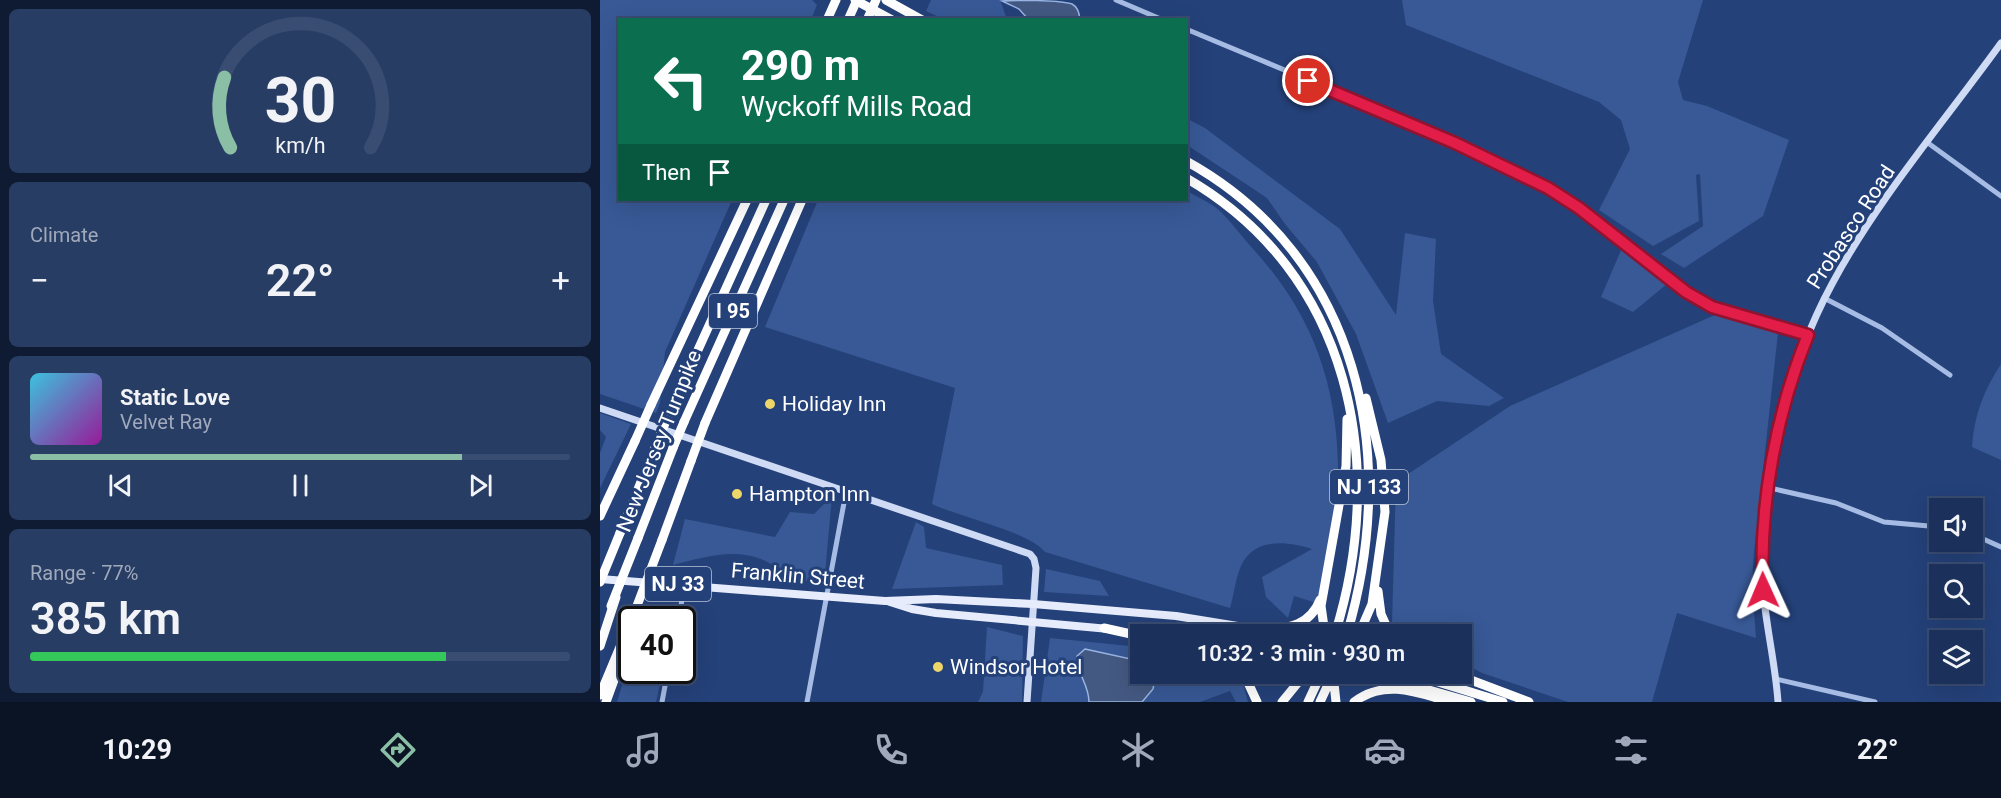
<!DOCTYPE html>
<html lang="en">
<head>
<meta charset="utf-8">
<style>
  body { margin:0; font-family:Roboto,sans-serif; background:#283d64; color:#f1f3f6; height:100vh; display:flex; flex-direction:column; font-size:22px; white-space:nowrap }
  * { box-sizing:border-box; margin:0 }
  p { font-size:20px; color:#a0a9bb }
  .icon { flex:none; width:33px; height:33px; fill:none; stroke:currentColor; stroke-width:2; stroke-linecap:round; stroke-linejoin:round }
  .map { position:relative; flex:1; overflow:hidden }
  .side { display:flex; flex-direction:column; gap:9px; padding:9px; background:#0f1b32; width:600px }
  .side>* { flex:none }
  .top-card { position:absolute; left:18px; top:18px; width:570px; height:183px; border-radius:0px; box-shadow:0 6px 24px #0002,0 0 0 2px #394c71; background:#0b6e4f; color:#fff; overflow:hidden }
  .tools { position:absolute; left:1329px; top:498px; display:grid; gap:12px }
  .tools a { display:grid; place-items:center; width:54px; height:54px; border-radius:0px; background:#1b315b; box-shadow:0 6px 24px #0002,0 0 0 2px #394c71; font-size:30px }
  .speed { position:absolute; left:18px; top:606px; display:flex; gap:12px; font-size:30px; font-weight:700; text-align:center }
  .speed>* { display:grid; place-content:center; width:78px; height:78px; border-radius:50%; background:#1b315b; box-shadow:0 6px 24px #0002,0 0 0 2px #394c71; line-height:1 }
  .speed .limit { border:3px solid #111; border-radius:9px; background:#fff; color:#111 }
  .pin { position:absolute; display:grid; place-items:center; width:51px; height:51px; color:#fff; margin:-26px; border:3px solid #fff; border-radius:50%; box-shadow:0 2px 6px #0007 }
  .me { position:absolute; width:66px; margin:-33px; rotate:359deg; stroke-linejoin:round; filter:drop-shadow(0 0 4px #0008) }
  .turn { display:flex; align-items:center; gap:21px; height:126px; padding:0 24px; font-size:27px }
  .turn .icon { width:78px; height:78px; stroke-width:2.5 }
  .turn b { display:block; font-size:42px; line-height:51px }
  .then { display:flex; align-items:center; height:57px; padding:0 24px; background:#0003; gap:12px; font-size:22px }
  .big { font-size:45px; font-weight:600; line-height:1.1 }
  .side .card { flex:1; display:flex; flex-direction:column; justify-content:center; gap:9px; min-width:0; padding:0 21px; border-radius:9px; background:#283d64 }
  .side .dial { align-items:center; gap:0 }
  .dial svg { height:156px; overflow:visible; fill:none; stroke:#394c71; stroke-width:7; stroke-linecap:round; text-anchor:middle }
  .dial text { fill:#f1f3f6; stroke:none }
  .song { display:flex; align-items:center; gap:18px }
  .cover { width:72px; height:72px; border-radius:9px; background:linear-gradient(135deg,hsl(190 70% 55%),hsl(300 70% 35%)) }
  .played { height:6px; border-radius:3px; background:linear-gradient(90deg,#8abfa5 80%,#394c71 80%) }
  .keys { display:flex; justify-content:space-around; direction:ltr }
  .heat { display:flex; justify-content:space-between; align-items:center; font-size:33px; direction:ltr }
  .charge { height:9px; border-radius:4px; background:linear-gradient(90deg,#34c759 77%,#394c71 0) }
  .trip { position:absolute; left:530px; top:624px; width:342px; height:60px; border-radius:0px; background:#1b315b; box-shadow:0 6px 24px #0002,0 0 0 2px #394c71; font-weight:600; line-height:60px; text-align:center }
  .tab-bar { display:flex; height:96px; justify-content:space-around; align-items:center; background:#0b1424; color:#a0a9bb }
  .tab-bar .icon { width:42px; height:42px }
  .tab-bar .selected { color:#8abfa5 }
  .tab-bar b { font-size:27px; color:#f1f3f6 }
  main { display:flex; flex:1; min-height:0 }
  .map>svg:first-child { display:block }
  .green { fill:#385996 }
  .water { fill:#445982; stroke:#9ab5e4; stroke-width:1.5 }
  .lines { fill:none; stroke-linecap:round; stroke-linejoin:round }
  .street { stroke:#a6bce4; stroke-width:5 }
  .secondary { stroke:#cfdbf4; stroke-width:7 }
  .primary { stroke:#e6ecfc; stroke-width:8 }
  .highway { stroke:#fff; stroke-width:9 }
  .highway-bridge { stroke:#fff; stroke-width:9 }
  .route-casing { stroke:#92132f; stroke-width:15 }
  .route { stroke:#e11d48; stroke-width:10 }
  .poi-dot { fill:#eed56a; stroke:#244179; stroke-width:2 }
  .labels { text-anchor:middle; stroke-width:6; stroke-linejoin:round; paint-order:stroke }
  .shield { fill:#244179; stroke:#bdc6d7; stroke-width:1.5 }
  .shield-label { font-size:20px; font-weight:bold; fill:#fff }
  .street-label { font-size:21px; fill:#fff; stroke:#244179 }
  .poi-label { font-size:21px; fill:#fff; stroke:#244179; text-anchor:start }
</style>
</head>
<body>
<main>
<section class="side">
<div class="card dial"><svg viewBox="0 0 100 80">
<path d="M14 69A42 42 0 1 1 86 69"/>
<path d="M14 69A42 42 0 0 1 11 33" stroke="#8abfa5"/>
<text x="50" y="56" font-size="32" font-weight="700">30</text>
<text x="50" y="72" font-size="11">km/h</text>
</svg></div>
<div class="card"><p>Climate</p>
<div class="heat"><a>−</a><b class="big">22°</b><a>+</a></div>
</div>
<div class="card">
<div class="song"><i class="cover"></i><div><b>Static Love</b><p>Velvet Ray</p></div></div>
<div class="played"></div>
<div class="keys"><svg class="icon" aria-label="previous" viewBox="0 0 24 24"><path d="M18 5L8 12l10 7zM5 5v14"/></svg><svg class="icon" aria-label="pause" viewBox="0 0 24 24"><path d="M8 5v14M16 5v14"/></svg><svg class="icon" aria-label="next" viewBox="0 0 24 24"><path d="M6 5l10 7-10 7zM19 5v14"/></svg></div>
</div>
<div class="card"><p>Range · 77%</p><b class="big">385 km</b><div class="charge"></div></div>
</section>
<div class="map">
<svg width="1401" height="702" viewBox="0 0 1401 702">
  <rect width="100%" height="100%" fill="#244179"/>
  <path class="green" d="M0 0H212L217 5 211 19 20 20V200H132L65 352 60 403 56 413 0 394Z
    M331 0H400L407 19H343L326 11Z
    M802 0H1103L1078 82 1083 100 1107 106 1189 140 1163 216 1084 268 1061 254 1103 226 1100 174 1096 175 1099 221 1053 246 999 210 1030 149 1021 120 999 102 806 25Z
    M586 118 605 128 740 229 796 315 805 233 836 239 833 301 841 354 904 398 889 406 837 401 788 423 756 334 717 262 685 224 667 198 587 145Z
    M587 191C597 197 612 203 621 212 633 224 643 238 654 250 720 323 741 399 738 496 737 529 724 570 717 603L694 596 688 618 666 597 662 577 712 549C689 542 658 537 643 562 636 574 634 595 630 608L445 552C430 532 359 517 332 504L355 388 165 327 218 200H586Z
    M1022 248 1067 284 1033 312 1001 297Z
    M1117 314 1178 333 1154 552 1152 583 1156 638 1077 613 1052 702H968L882 673 861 662V634H809L792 623 796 482 910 406Z
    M1401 364V460L1372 447C1374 415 1384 390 1401 364Z
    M0 413 31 424 0 488V453L6 437 0 430Z
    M232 496 225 574 221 580C184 584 190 571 161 559 133 548 101 558 73 565L85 519 175 537 190 512 214 514Z
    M316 522 324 527 326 548 402 565 403 585 292 589Z
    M446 569 500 581 509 596 444 592Z
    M387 627 423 636 422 702H378L383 692Z
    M450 638 540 647V661L485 649 476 667 485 680 489 702H441Z
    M31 656 32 670 63 671 56 702H17Z
    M556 674H632L643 684 648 702H636L630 691 600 702H542L553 689Z"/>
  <path class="water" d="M402 1C414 0 460 0 472 4 478 7 479 13 480 19H428L419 9Z
    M485 649 540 661V674H556L553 689 542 702H489C489 684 476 673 477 656Z"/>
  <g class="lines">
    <path class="street" d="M516 0 563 20
      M586 29C707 80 831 128 947 188 1003 216 1043 267 1096 299 1129 319 1171 325 1208 335
      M1328 143 1401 196
      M1224 298 1282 328 1350 375
      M1170 488 1236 503 1284 522 1340 527
      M1372 534 1401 547
      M78 620 85 585
      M1176 679 1275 702
      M62 702 68 670
      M207 702 246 492"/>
    <path class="secondary" d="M0 408 430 554 434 559 436 568 427 702
      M1178 702C1175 657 1162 612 1162 567 1164 471 1186 369 1232 284 1278 198 1344 122 1401 43"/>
    <path class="primary" d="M0 579 285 601 336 599 433 604 576 616 688 634
      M290 602 312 609 336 613 509 629
      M533 631 565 634
      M843 674 859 678"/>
    <path class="highway" d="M227 20 236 0
      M248 20 257 0
      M267 20 276 0
      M586 161C760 257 800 455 747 634
      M586 178C751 273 788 463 735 634
      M51 405 147 200
      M68 416 166 200
      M84 422 184 200
      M105 423 202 200
      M0 516 35 441
      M20 533 57 443
      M38 538 73 448
      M62 540 91 461
      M778 591 781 614 790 634
      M504 628 540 636
      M665 630C690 628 710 625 720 600
      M725 634 721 606 746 466 747 419
      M759 634 772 604 785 512 781 460 766 398
      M0 646 16 597
      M644 674 657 702
      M733 674 736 702
      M773 674 871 702
      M812 674 903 702
      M855 674 929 702
      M0 695 35 611
      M6 702 28 642
      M682 702 705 674
      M708 702 721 674
      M720 702 733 674
      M754 702C784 679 817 692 850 702"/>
    <path class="highway-bridge" d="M255 0 292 20
      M286 0 322 20
      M35 441 51 405
      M57 443 68 416
      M73 448 84 422
      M91 461 105 423
      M0 582 20 533
      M11 606 38 538
      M35 611 62 540"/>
  </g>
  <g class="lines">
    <g class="route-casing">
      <path id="route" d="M708 81 855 143 948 188 979 208 1086 292 1112 307 1208 335C1176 413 1159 506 1163 590"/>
    </g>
    <use href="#route" class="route"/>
  </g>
  <g class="poi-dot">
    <circle cx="170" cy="404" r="6"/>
    <circle cx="137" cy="494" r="6"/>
    <circle cx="338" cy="667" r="6"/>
  </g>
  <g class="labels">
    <g class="shield">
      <rect x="109" y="294" width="48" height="34" rx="4.5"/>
      <rect x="730" y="470" width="78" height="34" rx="4.5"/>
      <rect x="45" y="567" width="66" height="34" rx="4.5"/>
    </g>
    <g class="shield-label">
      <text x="133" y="318">I 95</text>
      <text x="769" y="494">NJ 133</text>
      <text x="78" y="591">NJ 33</text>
    </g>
    <g class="street-label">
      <text transform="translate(1251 227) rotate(-57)" y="7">Probasco Road</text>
      <text transform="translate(59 441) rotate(-68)" y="7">New Jersey Turnpike</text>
      <text transform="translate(198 576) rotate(5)" y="7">Franklin Street</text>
    </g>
    <g class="poi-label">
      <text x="182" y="411">Holiday Inn</text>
      <text x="149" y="501">Hampton Inn</text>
      <text x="350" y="674">Windsor Hotel</text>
    </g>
  </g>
</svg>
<div class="tools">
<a><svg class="icon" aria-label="sound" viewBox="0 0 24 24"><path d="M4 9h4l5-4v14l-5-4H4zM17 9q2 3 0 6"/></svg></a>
<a><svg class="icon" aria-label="search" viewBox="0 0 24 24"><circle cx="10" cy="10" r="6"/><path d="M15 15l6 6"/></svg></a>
<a><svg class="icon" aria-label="layers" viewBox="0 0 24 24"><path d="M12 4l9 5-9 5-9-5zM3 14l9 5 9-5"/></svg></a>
</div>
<div class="speed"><div class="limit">40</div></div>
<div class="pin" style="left:708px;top:81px;background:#d93025"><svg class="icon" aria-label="arrive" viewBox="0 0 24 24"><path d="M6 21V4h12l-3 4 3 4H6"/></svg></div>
<svg class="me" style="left:1163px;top:590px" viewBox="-20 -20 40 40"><path d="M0-17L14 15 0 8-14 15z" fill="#e11d48" stroke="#fff" stroke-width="4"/></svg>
<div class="trip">10:32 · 3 min · 930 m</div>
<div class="top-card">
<div class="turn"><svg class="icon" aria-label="left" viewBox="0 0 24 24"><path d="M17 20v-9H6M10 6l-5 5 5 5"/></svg><div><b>290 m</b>Wyckoff Mills Road</div></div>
<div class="then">Then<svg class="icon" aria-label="arrive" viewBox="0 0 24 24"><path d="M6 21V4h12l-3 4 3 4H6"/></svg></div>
</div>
</div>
</main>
<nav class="tab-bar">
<b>10:29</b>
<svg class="icon selected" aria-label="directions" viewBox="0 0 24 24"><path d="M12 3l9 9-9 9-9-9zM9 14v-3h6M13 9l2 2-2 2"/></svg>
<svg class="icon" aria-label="music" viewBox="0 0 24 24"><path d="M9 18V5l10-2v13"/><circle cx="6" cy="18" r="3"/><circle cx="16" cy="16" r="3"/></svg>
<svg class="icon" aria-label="phone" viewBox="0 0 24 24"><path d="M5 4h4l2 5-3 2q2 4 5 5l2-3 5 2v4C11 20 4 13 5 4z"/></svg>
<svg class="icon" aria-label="climate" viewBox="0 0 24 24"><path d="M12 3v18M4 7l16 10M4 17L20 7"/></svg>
<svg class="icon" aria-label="car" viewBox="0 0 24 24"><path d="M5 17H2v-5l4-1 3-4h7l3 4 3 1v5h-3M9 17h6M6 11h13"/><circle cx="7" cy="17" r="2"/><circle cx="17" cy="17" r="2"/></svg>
<svg class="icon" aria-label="filters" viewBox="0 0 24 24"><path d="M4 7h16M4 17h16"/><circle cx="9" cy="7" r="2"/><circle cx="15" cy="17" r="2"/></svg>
<b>22°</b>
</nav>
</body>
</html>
